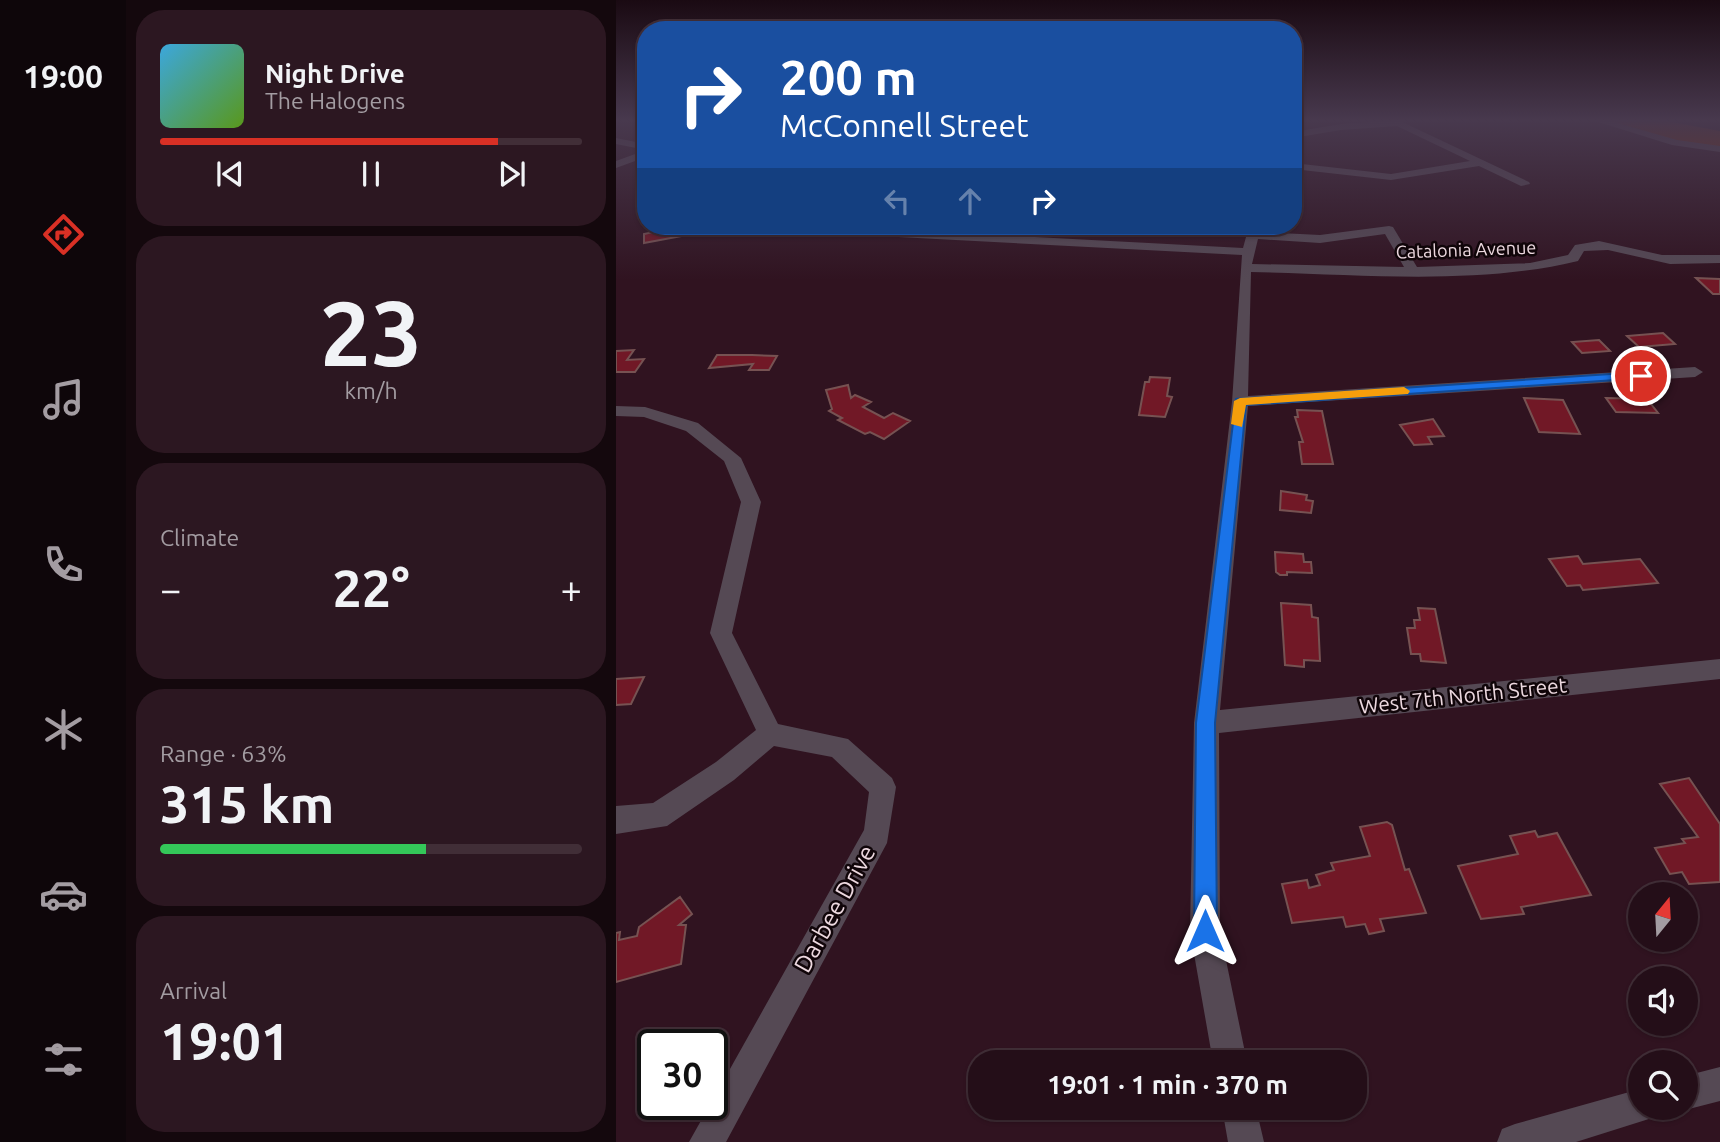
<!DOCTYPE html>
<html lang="en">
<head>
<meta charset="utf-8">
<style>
  body { margin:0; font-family:Ubuntu,sans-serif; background:#2c1721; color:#f1f3f6; height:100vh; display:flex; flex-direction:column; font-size:26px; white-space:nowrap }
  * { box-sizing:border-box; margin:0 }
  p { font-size:23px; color:#a39ca2 }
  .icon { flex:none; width:38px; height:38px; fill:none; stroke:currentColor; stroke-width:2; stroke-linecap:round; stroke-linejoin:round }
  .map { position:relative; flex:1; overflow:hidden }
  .side { display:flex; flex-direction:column; gap:10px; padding:10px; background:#14080d; width:490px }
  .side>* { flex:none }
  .banner { position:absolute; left:21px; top:21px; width:665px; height:214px; border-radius:28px; box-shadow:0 2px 5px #0004,0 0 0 2px #412e37; background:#1a4fa0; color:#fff; overflow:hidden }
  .needle { width:46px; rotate:18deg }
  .tools { position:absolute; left:1012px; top:882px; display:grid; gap:14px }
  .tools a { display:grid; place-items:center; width:70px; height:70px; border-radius:50%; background:#240e18; box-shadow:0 2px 5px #0004,0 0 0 2px #412e37; font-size:35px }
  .speed { position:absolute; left:21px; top:1029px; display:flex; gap:14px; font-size:35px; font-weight:700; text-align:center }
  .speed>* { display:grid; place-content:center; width:91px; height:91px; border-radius:50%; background:#240e18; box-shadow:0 2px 5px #0004,0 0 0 2px #412e37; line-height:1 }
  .speed .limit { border:4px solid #111; border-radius:10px; background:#fff; color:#111 }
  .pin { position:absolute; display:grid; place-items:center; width:60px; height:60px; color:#fff; margin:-30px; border:4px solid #fff; border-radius:50%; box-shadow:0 2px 7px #0007 }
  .me { position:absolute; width:77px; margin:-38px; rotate:0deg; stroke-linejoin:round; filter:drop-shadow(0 0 5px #0008) }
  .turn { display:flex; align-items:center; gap:24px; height:147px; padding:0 28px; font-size:32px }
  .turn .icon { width:91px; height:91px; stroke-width:2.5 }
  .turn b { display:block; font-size:49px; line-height:60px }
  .lanes { display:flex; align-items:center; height:66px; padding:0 28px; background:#0003; justify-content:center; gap:35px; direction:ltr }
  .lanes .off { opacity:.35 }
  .big { font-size:52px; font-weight:600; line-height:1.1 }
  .side .widget { flex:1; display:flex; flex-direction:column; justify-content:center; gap:10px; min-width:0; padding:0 24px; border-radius:28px; background:#2c1721 }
  .side .dial { align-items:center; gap:0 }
  .dial b { font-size:91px; line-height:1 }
  .song { display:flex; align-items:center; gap:21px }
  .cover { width:84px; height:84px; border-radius:10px; background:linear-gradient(135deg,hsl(200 70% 55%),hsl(90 70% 35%)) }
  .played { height:7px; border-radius:4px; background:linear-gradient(90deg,#d93025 80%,#412e37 80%) }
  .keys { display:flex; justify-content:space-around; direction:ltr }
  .heat { display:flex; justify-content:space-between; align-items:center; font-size:38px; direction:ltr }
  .charge { height:10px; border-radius:5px; background:linear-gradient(90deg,#34c759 63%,#412e37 0) }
  .trip { position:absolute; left:352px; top:1050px; width:399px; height:70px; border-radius:28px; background:#240e18; box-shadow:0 2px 5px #0004,0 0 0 2px #412e37; font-weight:600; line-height:70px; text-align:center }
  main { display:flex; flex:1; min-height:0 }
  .dock { display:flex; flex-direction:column; width:126px; justify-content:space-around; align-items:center; background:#0e060a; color:#a39ca2 }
  .dock .icon { width:49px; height:49px }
  .dock .selected { color:#d93025 }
  .dock b { font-size:32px; color:#f1f3f6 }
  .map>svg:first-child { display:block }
  .forest { fill:#813007 }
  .building { fill:#711826; stroke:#765252; stroke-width:2 }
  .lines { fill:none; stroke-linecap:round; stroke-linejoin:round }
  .minor { fill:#554954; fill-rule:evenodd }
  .route { fill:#1a73e8; stroke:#114b97; stroke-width:2 }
  .slow { fill:#f59e0b }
  .labels { text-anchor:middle; stroke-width:5; stroke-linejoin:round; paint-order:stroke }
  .far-street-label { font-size:18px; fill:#ecd8df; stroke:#100509 }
  .street-label { font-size:21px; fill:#ecd8df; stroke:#100509 }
  .near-street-label { font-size:24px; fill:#ecd8df; stroke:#100509 }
</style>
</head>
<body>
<main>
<nav class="dock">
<b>19:00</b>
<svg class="icon selected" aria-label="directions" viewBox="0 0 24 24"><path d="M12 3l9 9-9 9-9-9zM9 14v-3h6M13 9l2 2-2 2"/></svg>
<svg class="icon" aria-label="music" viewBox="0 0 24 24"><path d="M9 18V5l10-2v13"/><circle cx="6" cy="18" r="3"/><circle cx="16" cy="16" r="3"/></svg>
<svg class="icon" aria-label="phone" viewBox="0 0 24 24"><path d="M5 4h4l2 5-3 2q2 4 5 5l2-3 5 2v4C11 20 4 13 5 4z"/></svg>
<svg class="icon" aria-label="climate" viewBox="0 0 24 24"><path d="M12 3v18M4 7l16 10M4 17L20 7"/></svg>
<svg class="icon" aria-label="car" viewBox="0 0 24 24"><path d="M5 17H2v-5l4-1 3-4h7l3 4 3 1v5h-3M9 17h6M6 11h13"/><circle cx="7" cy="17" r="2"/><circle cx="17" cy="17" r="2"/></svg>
<svg class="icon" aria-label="filters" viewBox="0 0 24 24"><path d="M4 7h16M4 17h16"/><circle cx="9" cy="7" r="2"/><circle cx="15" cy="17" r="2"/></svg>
</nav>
<section class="side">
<div class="widget">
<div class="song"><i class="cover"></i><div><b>Night Drive</b><p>The Halogens</p></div></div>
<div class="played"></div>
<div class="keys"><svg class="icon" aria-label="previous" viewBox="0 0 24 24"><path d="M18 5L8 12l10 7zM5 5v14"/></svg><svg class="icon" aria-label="pause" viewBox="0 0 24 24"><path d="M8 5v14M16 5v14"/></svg><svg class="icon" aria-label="next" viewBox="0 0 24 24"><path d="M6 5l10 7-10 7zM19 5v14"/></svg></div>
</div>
<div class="widget dial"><b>23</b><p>km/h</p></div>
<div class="widget"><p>Climate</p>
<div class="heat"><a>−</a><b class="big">22°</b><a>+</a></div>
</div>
<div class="widget"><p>Range · 63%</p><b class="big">315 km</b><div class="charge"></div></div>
<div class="widget"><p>Arrival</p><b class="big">19:01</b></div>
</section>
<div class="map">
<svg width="1104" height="1142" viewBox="0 0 1104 1142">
  <rect width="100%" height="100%" fill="#301320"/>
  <path class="forest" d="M989 120H1045L1104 131V147L1062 141Z"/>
  <path class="building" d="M41 226H67L71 235 28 243V234L42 231Z
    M1080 278 1104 279V294H1097Z
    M1047 333 1059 344 1023 347 1011 336Z
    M983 340 994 351 966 353 956 342Z
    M18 350 11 360 28 359 19 372H0V351Z
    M101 355H136L161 356 153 370H133L137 364 93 368Z
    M534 377 554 378 551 396 556 397 549 417 523 415 529 382H533Z
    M232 385 235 398 239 395 255 402 247 407 268 418 277 413 294 421 268 439 254 432 249 434 222 420 226 418 213 411 216 409 210 390Z
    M908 398 947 400 964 434 923 432Z
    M990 398 1031 399 1042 413 1000 412Z
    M681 410 706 411 717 464H686L683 442H687L679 417H682Z
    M817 419 828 436 812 437 816 444 798 445 784 425Z
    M665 491 691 495 690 500 697 501 695 513 664 510Z
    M659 552 687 554 688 562H695L696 573 671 572V575H664L660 572Z
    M962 556 967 564 1024 559 1042 583 967 590 964 585 951 586 933 559Z
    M665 603 695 605 696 617 702 618 704 661 688 660V667L669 665Z
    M802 608 819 609 830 663 805 661 804 654H795L791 628H799L798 620H804Z
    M28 677 15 704 0 705V679Z
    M1073 778 1104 824V882L1073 884 1066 872 1054 874 1039 848 1069 843 1066 839 1082 837 1044 784Z
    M771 822 776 825 789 870 793 869 810 913 764 919 768 931 753 934 749 924 730 927 727 917 676 923 666 884 691 880 693 888 704 885 700 875 718 870 715 863 754 856 744 827Z
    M919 831 922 837 941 833 975 895 905 907 908 914 865 919 842 866 902 854 894 836Z
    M64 897 76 914 63 925H70L65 964 0 982V933L4 932 3 940 21 936 23 927Z"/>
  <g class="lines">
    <path class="minor" d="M782 120 913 182 914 184 905 186 863 166 775 180 677 169V163L775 174 854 161 781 126 725 130 677 138V132L725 124Z
      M976 120H991L1061 140 1104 146V152L1056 145Z
      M0 138 30 144V150L0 144Z
      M30 150V157L0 168V161Z
      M142 226H211L627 248 633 226H645L644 232 704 235 773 226 777 227 801 267 914 263 952 255 959 245 983 241 1046 255H1104V263L1054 264 992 250 968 251 962 261C859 286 741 274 635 272L632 396 1079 367 1087 372 1079 377 632 406 604 710 1104 659V679L603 733 604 931 631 1062H597L574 931 578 723 616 402 626 255 148 230ZM769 234 788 267 636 264 642 239 704 243Z
      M0 406 29 407 82 423 125 458 145 502 116 633 162 724 232 739 276 778 280 787 271 843 110 1142H73L248 830 253 792 216 757 158 746 118 780 51 826 0 834V806L37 803 100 762 140 730 94 633 125 502 108 461 70 431 28 417 0 416Z
      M1104 1067V1101L1069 1110 1063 1108H1069V1076Z
      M1024 1089V1108H1041L1036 1118 960 1142H881L886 1129 899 1124Z
      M606 1108H640L648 1142H612Z"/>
  </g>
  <linearGradient id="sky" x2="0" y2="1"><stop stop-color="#1a0a12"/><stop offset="0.43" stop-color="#48394e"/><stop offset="1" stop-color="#48394e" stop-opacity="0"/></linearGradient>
  <rect width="1104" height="280" fill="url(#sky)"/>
  <path class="route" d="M1025 372 1029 373V378L630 405 599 723 601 931 597 939 589 943 581 939 578 931 580 723 620 399Z"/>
  <path class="slow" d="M788 387 794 391 792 394 630 405 626 427 615 424 618 401 624 398Z"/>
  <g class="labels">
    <g class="far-street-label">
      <text transform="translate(850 250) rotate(-2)" y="6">Catalonia Avenue</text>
    </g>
    <g class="street-label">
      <text transform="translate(847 696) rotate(-6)" y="7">West 7th North Street</text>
    </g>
    <g class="near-street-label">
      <text transform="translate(219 909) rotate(-61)" y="8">Darbee Drive</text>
    </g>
  </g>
</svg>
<div class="tools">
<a><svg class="needle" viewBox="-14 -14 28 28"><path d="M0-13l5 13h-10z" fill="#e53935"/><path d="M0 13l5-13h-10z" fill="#a39ca2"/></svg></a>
<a><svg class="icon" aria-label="sound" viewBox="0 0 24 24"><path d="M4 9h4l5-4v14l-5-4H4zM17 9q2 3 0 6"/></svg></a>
<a><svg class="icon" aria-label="search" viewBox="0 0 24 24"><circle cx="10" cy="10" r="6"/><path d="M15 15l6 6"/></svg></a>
</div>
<div class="speed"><div class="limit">30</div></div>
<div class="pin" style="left:1025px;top:376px;background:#d93025"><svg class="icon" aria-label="arrive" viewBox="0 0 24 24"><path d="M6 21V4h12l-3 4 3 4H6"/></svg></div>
<svg class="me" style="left:589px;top:931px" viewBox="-20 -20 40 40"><path d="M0-17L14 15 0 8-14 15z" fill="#1a73e8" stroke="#fff" stroke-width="4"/></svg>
<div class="trip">19:01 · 1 min · 370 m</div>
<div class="banner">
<div class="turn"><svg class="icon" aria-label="right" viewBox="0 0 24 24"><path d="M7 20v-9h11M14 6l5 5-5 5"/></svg><div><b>200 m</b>McConnell Street</div></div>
<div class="lanes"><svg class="icon off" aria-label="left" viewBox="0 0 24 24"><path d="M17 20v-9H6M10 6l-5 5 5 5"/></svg><svg class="icon off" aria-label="ahead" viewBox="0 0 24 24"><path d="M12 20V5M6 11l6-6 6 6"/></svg><svg class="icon" aria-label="right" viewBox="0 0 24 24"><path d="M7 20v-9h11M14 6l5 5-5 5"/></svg></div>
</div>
</div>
</main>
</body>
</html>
